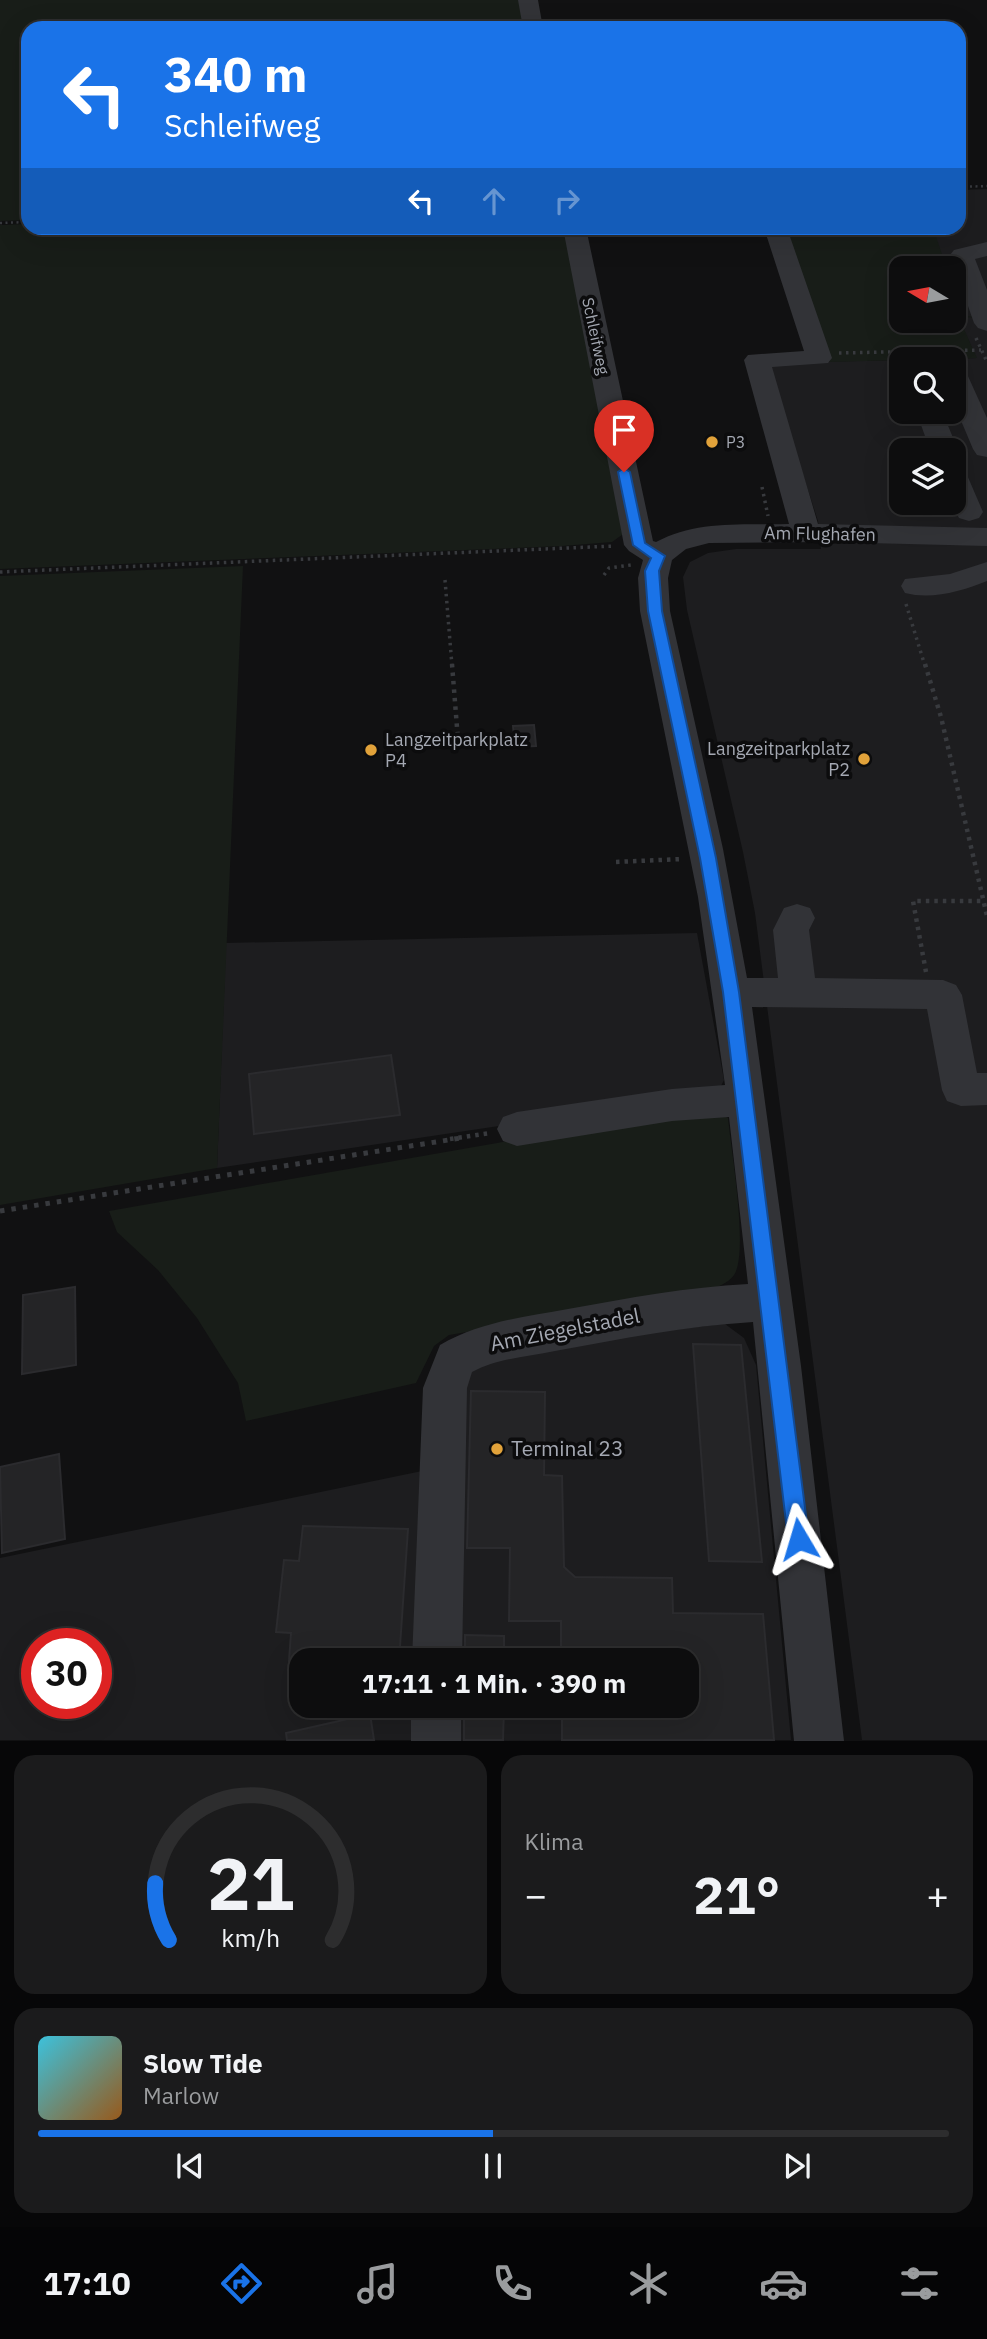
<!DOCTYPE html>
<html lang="de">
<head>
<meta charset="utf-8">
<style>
  body { margin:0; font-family:"IBM Plex Sans",sans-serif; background:#1b1b1c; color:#f1f3f6; height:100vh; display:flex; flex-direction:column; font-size:26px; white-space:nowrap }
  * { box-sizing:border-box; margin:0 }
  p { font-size:23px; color:#9a9c9e }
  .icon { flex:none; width:38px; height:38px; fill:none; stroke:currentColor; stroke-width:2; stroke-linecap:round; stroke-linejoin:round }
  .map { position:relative; height:1741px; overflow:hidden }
  .panel { display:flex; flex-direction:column; gap:14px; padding:14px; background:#070708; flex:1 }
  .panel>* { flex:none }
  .banner { position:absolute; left:21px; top:21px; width:945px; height:214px; border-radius:21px; box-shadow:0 7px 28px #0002,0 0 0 2px #2d2d2e; background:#1a73e8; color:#fff; overflow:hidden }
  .needle { width:46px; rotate:280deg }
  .fabs { position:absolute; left:889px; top:256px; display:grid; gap:14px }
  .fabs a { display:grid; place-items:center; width:77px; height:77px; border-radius:14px; background:#0d0d0e; box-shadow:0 7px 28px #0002,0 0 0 2px #2d2d2e; font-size:35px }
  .speed { position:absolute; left:21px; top:1628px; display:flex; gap:14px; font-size:35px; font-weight:700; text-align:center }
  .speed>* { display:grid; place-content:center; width:91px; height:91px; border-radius:50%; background:#0d0d0e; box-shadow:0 7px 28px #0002,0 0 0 2px #2d2d2e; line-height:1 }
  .speed .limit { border:10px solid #d22; background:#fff; color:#111 }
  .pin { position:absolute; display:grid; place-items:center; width:60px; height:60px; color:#fff; margin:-72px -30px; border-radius:50% 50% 50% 0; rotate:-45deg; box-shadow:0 0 7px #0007 }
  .pin .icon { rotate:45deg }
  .me { position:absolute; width:77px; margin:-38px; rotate:353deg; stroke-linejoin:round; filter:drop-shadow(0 0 5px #0008) }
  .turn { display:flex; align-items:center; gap:24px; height:147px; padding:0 28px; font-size:32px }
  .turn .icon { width:91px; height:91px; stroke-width:2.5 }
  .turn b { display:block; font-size:49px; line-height:60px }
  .lanes { display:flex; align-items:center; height:66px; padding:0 28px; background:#0003; justify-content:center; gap:35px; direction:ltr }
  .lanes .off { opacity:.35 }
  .big { font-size:52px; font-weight:700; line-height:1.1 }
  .panel .tile { flex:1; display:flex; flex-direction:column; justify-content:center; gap:10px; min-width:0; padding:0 24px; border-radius:21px; background:#1b1b1c }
  .panel .dial { align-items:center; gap:0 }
  .dial svg { height:182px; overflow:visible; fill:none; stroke:#2d2d2e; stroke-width:7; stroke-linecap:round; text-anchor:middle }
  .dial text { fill:#f1f3f6; stroke:none }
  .song { display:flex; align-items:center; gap:21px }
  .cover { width:84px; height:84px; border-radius:10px; background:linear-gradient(135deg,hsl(190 70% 55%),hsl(30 70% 35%)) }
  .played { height:7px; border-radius:4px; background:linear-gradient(90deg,#1a73e8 50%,#2d2d2e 50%) }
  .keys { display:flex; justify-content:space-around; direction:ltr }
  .heat { display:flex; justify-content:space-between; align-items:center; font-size:38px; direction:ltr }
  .panel .tiles { flex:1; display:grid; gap:14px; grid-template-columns:1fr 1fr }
  .tile:last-child { grid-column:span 2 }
  .trip { position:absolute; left:289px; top:1648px; width:410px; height:70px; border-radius:21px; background:#0d0d0e; box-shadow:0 7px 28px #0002,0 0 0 2px #2d2d2e; font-weight:700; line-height:70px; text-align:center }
  .tabs { display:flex; height:112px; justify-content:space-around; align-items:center; background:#050506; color:#9a9c9e }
  .tabs .icon { width:49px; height:49px }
  .tabs .on { color:#1a73e8 }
  .tabs b { font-size:32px; color:#f1f3f6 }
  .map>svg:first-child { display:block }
  .built { fill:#1d1d1f; fill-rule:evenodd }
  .green { fill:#181d18 }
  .building { fill:#242426; stroke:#2b2b2e; stroke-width:2 }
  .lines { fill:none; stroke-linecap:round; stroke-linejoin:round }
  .path-far3 { stroke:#383a3e; stroke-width:2.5; stroke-dasharray:2 3.5; stroke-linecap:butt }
  .path-far2 { stroke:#383a3e; stroke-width:3.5; stroke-dasharray:2.5 4.5; stroke-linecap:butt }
  .path-far1 { stroke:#383a3e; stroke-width:4.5; stroke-dasharray:3.5 5; stroke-linecap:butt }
  .path { stroke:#383a3e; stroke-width:5; stroke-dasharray:4.5 7; stroke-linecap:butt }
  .minor { fill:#323337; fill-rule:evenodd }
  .route { fill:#1a73e8; stroke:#114b97; stroke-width:2 }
  .poi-dot { fill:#e1a23a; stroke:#0c0c0d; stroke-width:2.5 }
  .labels { text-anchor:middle; stroke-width:7; stroke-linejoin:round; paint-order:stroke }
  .far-street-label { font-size:16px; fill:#a4a8b2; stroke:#0c0c0d }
  .far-poi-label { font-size:16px; fill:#a4a8b2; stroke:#0c0c0d; text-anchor:start }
  .street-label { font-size:18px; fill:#a4a8b2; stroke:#0c0c0d }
  .poi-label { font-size:18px; fill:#a4a8b2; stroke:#0c0c0d; text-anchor:start }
  .near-street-label { font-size:21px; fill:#a4a8b2; stroke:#0c0c0d }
  .near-poi-label { font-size:21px; fill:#a4a8b2; stroke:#0c0c0d; text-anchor:start }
</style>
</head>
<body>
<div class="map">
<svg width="987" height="1741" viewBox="0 0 987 1741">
  <rect width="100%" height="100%" fill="#111112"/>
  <path class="built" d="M987 189V1740H862L755 913 743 852 687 610 683 577 690 562 708 553 736 549H821L818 521 767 363 901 360V411H954V359H944L976 358 954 307V268H936L918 228H959V190ZM901 450H954V502H901Z
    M697 933 724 1080 720 1088 499 1126 217 1168 226 943Z
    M725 1324 744 1338 756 1365 791 1740 450 1741 451 1706H686V1661H452L464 1369 567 1341Z
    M427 1470 421 1661H301V1706H420L419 1740H0V1558ZM37 1643H96V1703H37Z"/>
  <path class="green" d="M0 0H524L529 28H28V220L0 221Z
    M28 224V228H569L610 434 626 532 612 542 562 546 0 569V225Z
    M783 228H933L944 260H947L950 268H901V320H954V279L966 316 977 317 959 318 977 358 830 362Z
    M243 566 217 1168 0 1205V576Z
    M686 1110 720 1113 728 1118C731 1150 749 1252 734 1275 729 1283 715 1288 706 1292L449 1335 434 1346 416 1383 246 1421 238 1383 197 1318 158 1270 117 1232 109 1211Z"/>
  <path class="building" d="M534 725 536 746 515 747 513 726Z
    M391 1055 400 1115 254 1134 249 1074Z
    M75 1287 76 1365 22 1374 23 1295Z
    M693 1344 741 1345 762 1562 709 1561Z
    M471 1391 545 1392 544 1475 562 1476 564 1567 575 1577 672 1578 673 1613 763 1614 774 1740H562V1706H686V1661H561V1621H509L510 1548H467Z
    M59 1454 65 1539 2 1553 0 1467Z
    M303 1526 408 1529 399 1661H289L291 1633 276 1632 284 1560 299 1561Z
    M465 1635 504 1636V1661H465Z
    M464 1706H504L503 1740H464Z
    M370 1714 374 1740H287L286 1733Z"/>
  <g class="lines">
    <path class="path-far3" d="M959 187 987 186
      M0 223 28 222"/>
    <path class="path-far2" d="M976 338 987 362
      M839 353 981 350
      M762 487 768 516
      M0 572 615 546
      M604 575 609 568 631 565
      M445 580 452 666
      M906 604 925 666"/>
    <path class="path-far1" d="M452 664 458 740
      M925 664 941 717 987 916
      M616 862 682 859
      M926 972 913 901H983
      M450 1139 490 1133"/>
    <path class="path" d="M0 1211 461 1138"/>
    <path class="minor" d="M518 0H538L543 28H523Z
      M563 228H586L653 541 656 542C696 520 744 525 789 524L744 360 748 355 804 351 764 228H787L832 358 828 363 772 367 818 524 987 528V546L829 542 709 543 686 549 672 560 668 578 670 611 723 849 747 978H778L773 930 784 908 797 904 810 908 815 918 809 930 815 978 943 980 956 985 962 995 977 1073H987V1105L961 1106 947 1101 942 1090 927 1009 752 1007 801 1366 844 1741H794L753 1322C686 1326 621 1339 555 1351 527 1357 498 1358 472 1372L467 1388 462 1661H412L423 1388 440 1345C480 1322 523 1317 568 1309 628 1298 688 1287 748 1284L729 1117 672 1121 517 1146 503 1141 497 1129 503 1117 517 1112 672 1089 725 1085 698 897 640 611 638 578 643 560 629 551 624 545Z
      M987 242V256L975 259 987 290V331L978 328 974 323 950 255 954 250Z
      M954 366 963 368 967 374 987 418V457L977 455 973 449 954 404Z
      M916 411H942L958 450 954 456V450H930Z
      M954 466 964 468 983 512 979 518 969 521 959 518 951 502H954Z
      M987 562V581C962 591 932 600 905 593L901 586 905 579 950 574Z
      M411 1706H461V1741H411Z"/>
  </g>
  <path class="route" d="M624 468 630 472 645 543 665 556 659 571 662 611 716 858 739 992 809 1539 806 1546 799 1549 791 1546 788 1539 723 992 700 858 648 611 645 571 651 558 633 545 618 472Z"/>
  <g class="poi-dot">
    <circle cx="712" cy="442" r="7"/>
    <circle cx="371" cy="750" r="7"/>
    <circle cx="864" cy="759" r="7"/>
    <circle cx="497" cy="1449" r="7"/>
  </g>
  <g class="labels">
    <g class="far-street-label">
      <text transform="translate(596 336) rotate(78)" y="6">Schleifweg</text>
    </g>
    <g class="far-poi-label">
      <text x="726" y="448">P3</text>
    </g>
    <g class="street-label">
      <text transform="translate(820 534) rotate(1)" y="6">Am Flughafen</text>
    </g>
    <g class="poi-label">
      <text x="385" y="746">Langzeitparkplatz<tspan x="385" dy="21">P4</tspan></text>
      <text x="850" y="755" text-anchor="end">Langzeitparkplatz<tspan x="850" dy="21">P2</tspan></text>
    </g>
    <g class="near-street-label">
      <text transform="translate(565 1330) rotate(-11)" y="7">Am Ziegelstadel</text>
    </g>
    <g class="near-poi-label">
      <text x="511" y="1456">Terminal 23</text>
    </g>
  </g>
</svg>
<div class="fabs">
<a><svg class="needle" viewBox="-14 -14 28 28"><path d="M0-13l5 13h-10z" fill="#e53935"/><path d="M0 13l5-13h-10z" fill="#9a9c9e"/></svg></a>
<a><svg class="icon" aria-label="search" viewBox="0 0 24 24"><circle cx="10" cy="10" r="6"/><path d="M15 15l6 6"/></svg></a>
<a><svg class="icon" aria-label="layers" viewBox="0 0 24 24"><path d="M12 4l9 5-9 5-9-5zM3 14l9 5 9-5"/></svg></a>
</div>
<div class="speed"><div class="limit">30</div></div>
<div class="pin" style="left:624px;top:472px;background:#d93025"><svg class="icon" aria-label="arrive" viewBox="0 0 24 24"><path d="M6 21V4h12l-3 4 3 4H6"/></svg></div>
<svg class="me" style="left:799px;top:1539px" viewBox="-20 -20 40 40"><path d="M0-17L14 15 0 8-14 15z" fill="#1a73e8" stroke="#fff" stroke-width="4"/></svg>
<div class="trip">17:11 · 1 Min. · 390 m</div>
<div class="banner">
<div class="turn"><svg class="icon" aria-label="left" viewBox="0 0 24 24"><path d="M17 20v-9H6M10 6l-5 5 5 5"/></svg><div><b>340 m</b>Schleifweg</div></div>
<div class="lanes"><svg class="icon" aria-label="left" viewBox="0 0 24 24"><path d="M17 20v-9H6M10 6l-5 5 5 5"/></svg><svg class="icon off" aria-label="ahead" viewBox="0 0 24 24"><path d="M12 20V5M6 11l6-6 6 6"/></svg><svg class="icon off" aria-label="right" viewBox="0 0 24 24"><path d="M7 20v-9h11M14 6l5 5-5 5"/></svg></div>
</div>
</div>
<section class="panel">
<div class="tiles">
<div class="tile dial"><svg viewBox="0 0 100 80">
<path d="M14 69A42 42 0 1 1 86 69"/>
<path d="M14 69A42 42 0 0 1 8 44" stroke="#1a73e8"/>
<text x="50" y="56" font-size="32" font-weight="700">21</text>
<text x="50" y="72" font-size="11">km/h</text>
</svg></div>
<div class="tile"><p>Klima</p>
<div class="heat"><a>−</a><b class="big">21°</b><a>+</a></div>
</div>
<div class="tile">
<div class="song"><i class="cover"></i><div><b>Slow Tide</b><p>Marlow</p></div></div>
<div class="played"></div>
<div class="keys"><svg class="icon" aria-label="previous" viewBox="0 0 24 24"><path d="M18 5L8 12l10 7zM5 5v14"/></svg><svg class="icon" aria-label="pause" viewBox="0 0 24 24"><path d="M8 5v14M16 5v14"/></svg><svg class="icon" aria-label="next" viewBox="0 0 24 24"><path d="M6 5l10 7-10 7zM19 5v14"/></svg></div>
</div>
</div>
</section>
<nav class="tabs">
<b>17:10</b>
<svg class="icon on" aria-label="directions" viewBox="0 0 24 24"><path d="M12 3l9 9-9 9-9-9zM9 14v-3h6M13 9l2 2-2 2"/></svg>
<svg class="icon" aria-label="music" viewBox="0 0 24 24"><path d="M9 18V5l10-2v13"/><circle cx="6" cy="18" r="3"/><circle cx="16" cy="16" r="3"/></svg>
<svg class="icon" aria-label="phone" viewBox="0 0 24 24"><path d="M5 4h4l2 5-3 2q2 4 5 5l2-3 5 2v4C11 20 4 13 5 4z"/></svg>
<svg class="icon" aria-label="climate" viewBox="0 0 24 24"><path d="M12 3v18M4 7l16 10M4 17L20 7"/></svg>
<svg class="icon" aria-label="car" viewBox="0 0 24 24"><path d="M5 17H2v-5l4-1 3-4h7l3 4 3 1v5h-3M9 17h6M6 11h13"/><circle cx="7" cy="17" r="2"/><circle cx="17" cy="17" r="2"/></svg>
<svg class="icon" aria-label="filters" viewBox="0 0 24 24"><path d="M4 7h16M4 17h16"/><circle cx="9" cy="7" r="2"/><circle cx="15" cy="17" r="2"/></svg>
</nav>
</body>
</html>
